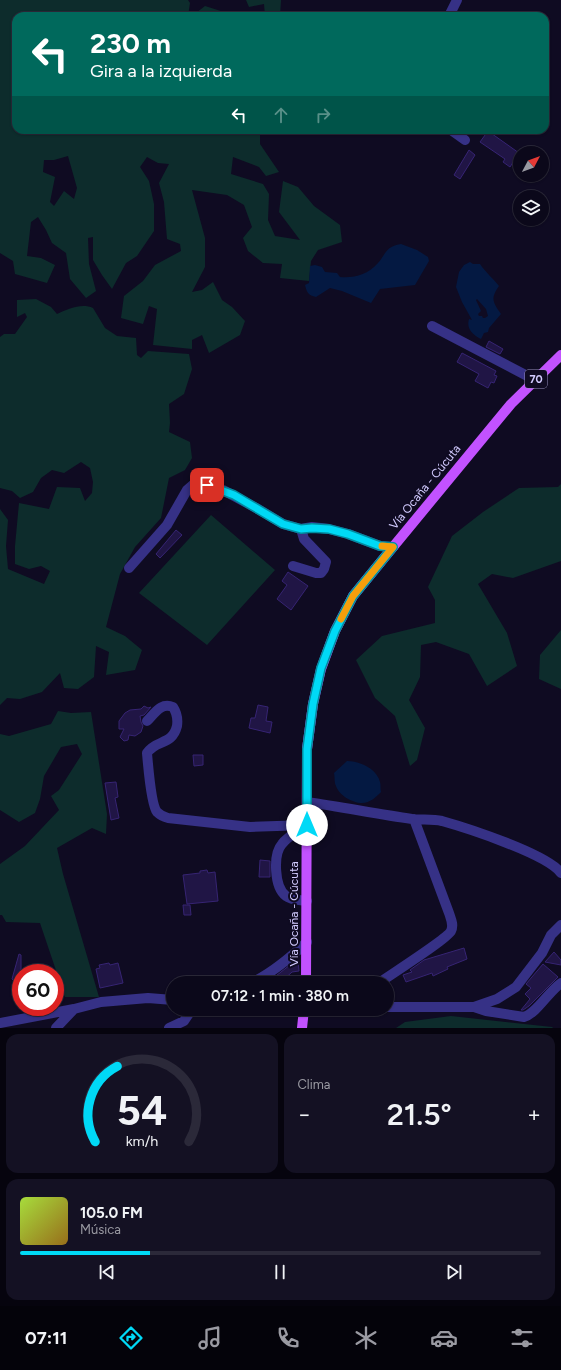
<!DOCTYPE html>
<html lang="es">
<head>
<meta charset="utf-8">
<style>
  body { margin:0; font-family:Figtree,sans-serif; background:#141123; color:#f1f3f6; height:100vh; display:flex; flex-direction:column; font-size:15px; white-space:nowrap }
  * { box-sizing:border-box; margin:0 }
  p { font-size:13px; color:#9a9aa2 }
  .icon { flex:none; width:22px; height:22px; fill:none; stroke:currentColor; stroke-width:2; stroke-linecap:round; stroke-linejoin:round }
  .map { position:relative; height:1028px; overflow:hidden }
  .drawer { display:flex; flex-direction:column; gap:6px; padding:6px; background:#06040e; flex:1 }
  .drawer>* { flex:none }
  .top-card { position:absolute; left:12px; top:12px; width:537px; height:122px; border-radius:12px; box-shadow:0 1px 3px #0004,0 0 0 1px #2b2939; background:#00695c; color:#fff; overflow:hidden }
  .needle { width:26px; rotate:49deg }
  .tools { position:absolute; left:513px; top:146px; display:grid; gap:8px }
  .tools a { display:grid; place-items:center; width:36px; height:36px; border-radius:50%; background:#0b081a; box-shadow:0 1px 3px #0004,0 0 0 1px #2b2939; font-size:20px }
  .speed { position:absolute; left:12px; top:964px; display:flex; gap:8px; font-size:20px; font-weight:700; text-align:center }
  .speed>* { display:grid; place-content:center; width:52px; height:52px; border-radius:50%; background:#0b081a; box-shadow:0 1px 3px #0004,0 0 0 1px #2b2939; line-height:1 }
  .speed .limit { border:6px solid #d22; background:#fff; color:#111 }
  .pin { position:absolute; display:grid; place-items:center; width:34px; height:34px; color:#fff; margin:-17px; border-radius:8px; box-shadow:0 2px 6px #0006 }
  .me { position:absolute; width:44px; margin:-22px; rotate:0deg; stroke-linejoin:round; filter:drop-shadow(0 0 3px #0008) }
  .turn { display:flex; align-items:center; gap:14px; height:84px; padding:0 12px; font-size:18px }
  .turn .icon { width:52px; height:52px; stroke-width:2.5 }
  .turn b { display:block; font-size:28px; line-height:34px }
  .lanes { display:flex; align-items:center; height:38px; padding:0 12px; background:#0003; justify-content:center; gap:20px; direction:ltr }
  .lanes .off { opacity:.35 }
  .big { font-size:30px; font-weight:600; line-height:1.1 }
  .drawer .widget { flex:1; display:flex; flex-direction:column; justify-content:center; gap:6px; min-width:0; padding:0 14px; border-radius:12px; background:#141123 }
  .drawer .dial { align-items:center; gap:0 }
  .dial svg { height:104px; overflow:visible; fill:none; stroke:#2b2939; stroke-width:7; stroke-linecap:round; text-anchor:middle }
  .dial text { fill:#f1f3f6; stroke:none }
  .song { display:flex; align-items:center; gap:12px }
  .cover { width:48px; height:48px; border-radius:6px; background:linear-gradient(135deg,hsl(80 70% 55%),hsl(40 70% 35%)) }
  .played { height:4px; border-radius:2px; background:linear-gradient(90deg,#00d9f6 25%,#2b2939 25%) }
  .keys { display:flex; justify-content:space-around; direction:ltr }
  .heat { display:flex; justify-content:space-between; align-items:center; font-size:22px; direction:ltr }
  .drawer .tiles { flex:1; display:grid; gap:6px; grid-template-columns:1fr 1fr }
  .widget:last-child { grid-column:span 2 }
  .trip { position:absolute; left:166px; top:976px; width:228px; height:40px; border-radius:20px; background:#0b081a; box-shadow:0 1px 3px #0004,0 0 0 1px #2b2939; font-weight:600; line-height:40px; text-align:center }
  .tabs { display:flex; height:64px; justify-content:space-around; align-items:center; background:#04030a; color:#9a9aa2 }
  .tabs .icon { width:28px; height:28px }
  .tabs .selected { color:#00d9f6 }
  .tabs b { font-size:18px; color:#f1f3f6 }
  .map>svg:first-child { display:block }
  .green { fill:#0d2c2c; fill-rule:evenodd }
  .water { fill:#041942; fill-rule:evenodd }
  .building { fill:#201545; stroke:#362473 }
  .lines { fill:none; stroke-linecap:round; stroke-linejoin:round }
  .minor { stroke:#363186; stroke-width:10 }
  .major { stroke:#c252ff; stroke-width:10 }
  .route-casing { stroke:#008da0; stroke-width:10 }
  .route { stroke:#00d9f6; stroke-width:7 }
  .slow { stroke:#f59e0b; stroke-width:7 }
  .labels { text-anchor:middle; stroke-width:4; stroke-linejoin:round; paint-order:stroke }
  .shield { fill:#0f0b22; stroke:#9891bd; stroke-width:1 }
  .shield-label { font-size:11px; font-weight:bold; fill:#d2cbff }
  .street-label { font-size:12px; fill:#d2cbff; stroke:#0f0b22 }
</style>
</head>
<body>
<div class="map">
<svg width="561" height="1028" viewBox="0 0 561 1028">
  <rect width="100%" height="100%" fill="#0f0b22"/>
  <path class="green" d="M0 0H188L190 3 188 16H16V130H260V144L279 172 266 176 259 167 233 157 231 174 263 184 269 194 268 220 275 236 300 240 279 212 283 181 298 187 314 206 340 225 342 242 318 250 311 261 309 281 280 278 282 264 263 263 248 251 243 238 252 227 244 205 227 195 192 190 205 238V267L192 292 202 290 213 282 222 300 232 307 245 321 240 335 209 353 202 335 192 340V349L153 345 157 309 149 306 143 324 121 318 124 296 143 281 155 265 181 251 180 244 167 239 164 202 159 183 169 164 158 163 147 157 140 167 149 181 154 204V231L137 256 126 263 112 289 102 275 93 260V237L88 238 89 264 96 291 86 298 70 279 66 253 52 243 46 230 38 217 31 222 27 256 41 258 55 265 47 283 15 274 13 261 0 253ZM68 156 77 188 74 199 64 191 54 206 50 202 55 177 43 172 44 160H54Z
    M246 0H281L280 16H265L264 4 249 7Z
    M205 6 224 12 226 16H192Z
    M36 299 51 307 57 314C69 309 81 303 93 308L105 328 117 336 136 338 137 355 141 358 148 351 189 354 192 369 184 394 169 404 170 423 169 432 190 442 192 458 185 470 169 478 161 518 135 547 120 574 106 627 125 636 142 650 135 670 106 675 109 652 96 646 94 677 78 689 64 688 60 673 42 692 20 699 7 698 0 705V509L8 520 6 546 8 569 44 584 50 571 41 566 29 569 15 564V546L19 503 49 509 57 487 80 488 85 501 92 493 93 482 90 468 81 462 64 473 52 470 41 478 33 492 20 498 12 491 0 488V337L4 334H15L27 317 25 313 17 317V300Z
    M561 484V561L513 578 492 574 478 584 507 633 517 666 487 686 469 654 436 642 421 645 420 677 409 700 425 728 417 760 410 766 395 716 375 698 356 660 382 636 435 623V600L428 587 452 536 483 512 519 488 558 487Z
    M211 515 275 570 207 645 139 593Z
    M561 630V689L539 679 540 655Z
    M58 711 71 713 91 712 107 814 106 834 92 828 57 848 63 874 99 997H65L40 923 6 922 2 915H0V864L25 846 59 810 51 796 59 790 82 754 77 744 61 747 44 776 40 799 35 813 19 822 0 810V734L9 736 51 724Z
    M451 1016 552 1027 553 1028H396L405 1022Z"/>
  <path class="water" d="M401 244 417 250 428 257 429 261 415 285 380 289 371 303 342 291 330 288 316 297C308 295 307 293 305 285L309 283 310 266 315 265 322 267 325 272 337 273 340 277C355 278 367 275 378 263 386 254 386 246 401 244Z
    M470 262 473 264H480C486 273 493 278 499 286 490 299 493 302 501 314L489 328 488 332 484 333 481 339C473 335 466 329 469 319L472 320 462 302 456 287 459 272 464 265ZM477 299 486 309 488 316 485 318H483L482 316H479L478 314 481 311 476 300Z
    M347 761C360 761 377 769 380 782 381 785 380 789 381 792 376 797 370 803 362 803 352 803 339 795 336 786 334 782 335 777 334 773Z"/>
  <path class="building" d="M488 131 519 153 510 167 503 162 505 159 480 142Z
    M469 150 475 155 460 179 454 175Z
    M489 341 503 349 500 354 486 347Z
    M462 353 496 371 494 375 497 376 494 383 491 382 488 388 475 381 479 374 457 362Z
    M176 530 182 535 160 558 156 554Z
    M288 572 308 586 291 610 277 599 287 585 282 581Z
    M258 705 268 707 266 721 272 722 270 733 249 728 251 718H255Z
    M144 706 148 708 151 707 144 715 140 716 141 722 143 726 141 732 135 736 129 735 128 740 124 741 120 737 124 729H119V721L125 713 130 710 141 709Z
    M193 755H203V765L194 766Z
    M116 782 118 797 115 798 119 818 111 820 105 783Z
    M260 860 270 861V877H259Z
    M207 870 208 873 215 872 218 901 187 904 183 875 200 873V871Z
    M183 905H190L191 915H184Z
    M464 948 467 959 447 967 448 969 433 976 432 973 406 982 403 975 412 972 410 970 424 960Z
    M554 952 561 960V965L545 962Z
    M19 954 21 955V982L16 983 12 979Z
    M295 961H298L299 971 292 972 280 983H267Z
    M109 963 110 965 118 963 123 983 100 988 96 969 100 968 99 965Z
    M543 964 558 977 529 1006 523 1010H521L530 999 525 994 531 988 526 984Z"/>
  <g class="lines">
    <path class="minor" d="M449 16 457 0
      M451 130 465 140
      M432 326 535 380
      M293 566 316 573H321L324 569 326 562 304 539 301 529
      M129 568 167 525 187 490 195 483 207 485 223 490 258 509 283 524 301 529 312 527 329 529 348 534 380 546 393 547
      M147 721C155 713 161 702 173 707 177 713 178 719 177 726 172 746 156 739 147 753 148 764 151 805 157 812 160 815 164 817 168 818L250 827 307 825
      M307 802C342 807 377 814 412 819 422 820 433 819 442 821 467 828 547 854 561 873
      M307 901C300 900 291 900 286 896 274 887 273 854 282 844 288 836 299 831 307 825
      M251 983C271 974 291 957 307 942
      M379 983C390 975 447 939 451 931 454 925 451 919 449 913L414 819
      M387 1007H474L497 999 516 987 542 953 551 935 561 925
      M474 1007 486 1011 524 1017C537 1013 548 992 561 983
      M0 1023 74 1009 101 1002 148 998 173 1000
      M56 1028 74 1009
      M169 1028 184 1021 192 1009"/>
    <path class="major" d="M306 983 307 749 313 704 321 669 335 631 353 596 393 547 511 404 561 355
      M302 1028 304 1009"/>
  </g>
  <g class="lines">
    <g class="route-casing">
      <path id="route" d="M207 485 234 495 283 524 301 529 312 528 329 529 348 534 380 546 393 547 353 596 335 631 321 668 313 704 307 749V825"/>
    </g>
    <use href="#route" class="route"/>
    <path class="slow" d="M341 619 353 596 393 547 382 546"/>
  </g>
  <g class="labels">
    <rect class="shield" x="525" y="370" width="22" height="18" rx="3"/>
    <g class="shield-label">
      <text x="536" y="383">70</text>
    </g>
    <g class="street-label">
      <text transform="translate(425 487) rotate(-51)" y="4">Vía Ocaña - Cúcuta</text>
      <text transform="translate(294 914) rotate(-90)" y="4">Vía Ocaña - Cúcuta</text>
    </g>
  </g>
</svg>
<div class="tools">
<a><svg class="needle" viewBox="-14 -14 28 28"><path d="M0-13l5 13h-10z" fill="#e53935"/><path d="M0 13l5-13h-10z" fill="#9a9aa2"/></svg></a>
<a><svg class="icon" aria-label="layers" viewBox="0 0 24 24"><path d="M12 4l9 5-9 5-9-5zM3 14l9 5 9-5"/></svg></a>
</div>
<div class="speed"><div class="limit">60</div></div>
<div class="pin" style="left:207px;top:485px;background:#d93025"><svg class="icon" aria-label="arrive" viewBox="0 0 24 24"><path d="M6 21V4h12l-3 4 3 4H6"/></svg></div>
<svg class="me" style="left:307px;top:825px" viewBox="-20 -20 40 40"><circle r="19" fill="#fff"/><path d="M0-13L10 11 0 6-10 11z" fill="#00d9f6"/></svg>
<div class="trip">07:12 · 1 min · 380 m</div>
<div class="top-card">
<div class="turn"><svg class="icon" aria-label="left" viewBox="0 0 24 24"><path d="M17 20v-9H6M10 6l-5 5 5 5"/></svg><div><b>230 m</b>Gira a la izquierda</div></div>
<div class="lanes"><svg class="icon" aria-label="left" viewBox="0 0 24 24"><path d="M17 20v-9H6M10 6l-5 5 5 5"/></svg><svg class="icon off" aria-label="ahead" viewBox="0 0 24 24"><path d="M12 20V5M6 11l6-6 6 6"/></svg><svg class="icon off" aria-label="right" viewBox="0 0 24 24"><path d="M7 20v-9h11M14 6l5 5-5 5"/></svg></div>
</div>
</div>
<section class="drawer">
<div class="tiles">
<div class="widget dial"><svg viewBox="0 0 100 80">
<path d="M14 69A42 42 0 1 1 86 69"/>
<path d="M14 69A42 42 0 0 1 31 11" stroke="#00d9f6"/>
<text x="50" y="56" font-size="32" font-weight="700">54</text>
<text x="50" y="72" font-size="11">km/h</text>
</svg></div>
<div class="widget"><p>Clima</p>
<div class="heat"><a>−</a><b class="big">21.5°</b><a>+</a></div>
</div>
<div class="widget">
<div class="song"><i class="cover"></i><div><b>105.0 FM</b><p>Música</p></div></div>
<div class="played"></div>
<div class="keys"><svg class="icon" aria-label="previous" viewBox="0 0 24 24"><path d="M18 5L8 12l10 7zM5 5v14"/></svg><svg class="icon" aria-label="pause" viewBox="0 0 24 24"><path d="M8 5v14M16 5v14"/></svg><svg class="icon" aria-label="next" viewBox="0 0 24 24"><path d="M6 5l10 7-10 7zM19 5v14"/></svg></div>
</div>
</div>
</section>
<nav class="tabs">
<b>07:11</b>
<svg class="icon selected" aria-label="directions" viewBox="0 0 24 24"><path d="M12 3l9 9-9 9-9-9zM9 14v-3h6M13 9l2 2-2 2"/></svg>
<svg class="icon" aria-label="music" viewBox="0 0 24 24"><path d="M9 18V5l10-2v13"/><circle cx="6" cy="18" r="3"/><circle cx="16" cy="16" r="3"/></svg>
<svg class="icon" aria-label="phone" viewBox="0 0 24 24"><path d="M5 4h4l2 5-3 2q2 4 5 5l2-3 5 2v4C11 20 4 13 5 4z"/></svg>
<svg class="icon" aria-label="climate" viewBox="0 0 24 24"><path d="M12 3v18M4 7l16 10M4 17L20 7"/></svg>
<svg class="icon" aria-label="car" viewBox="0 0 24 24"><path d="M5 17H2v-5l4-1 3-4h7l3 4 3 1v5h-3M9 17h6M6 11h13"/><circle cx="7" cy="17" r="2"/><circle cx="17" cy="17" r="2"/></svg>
<svg class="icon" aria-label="filters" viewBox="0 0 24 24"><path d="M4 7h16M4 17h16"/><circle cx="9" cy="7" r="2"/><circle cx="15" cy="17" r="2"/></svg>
</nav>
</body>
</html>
